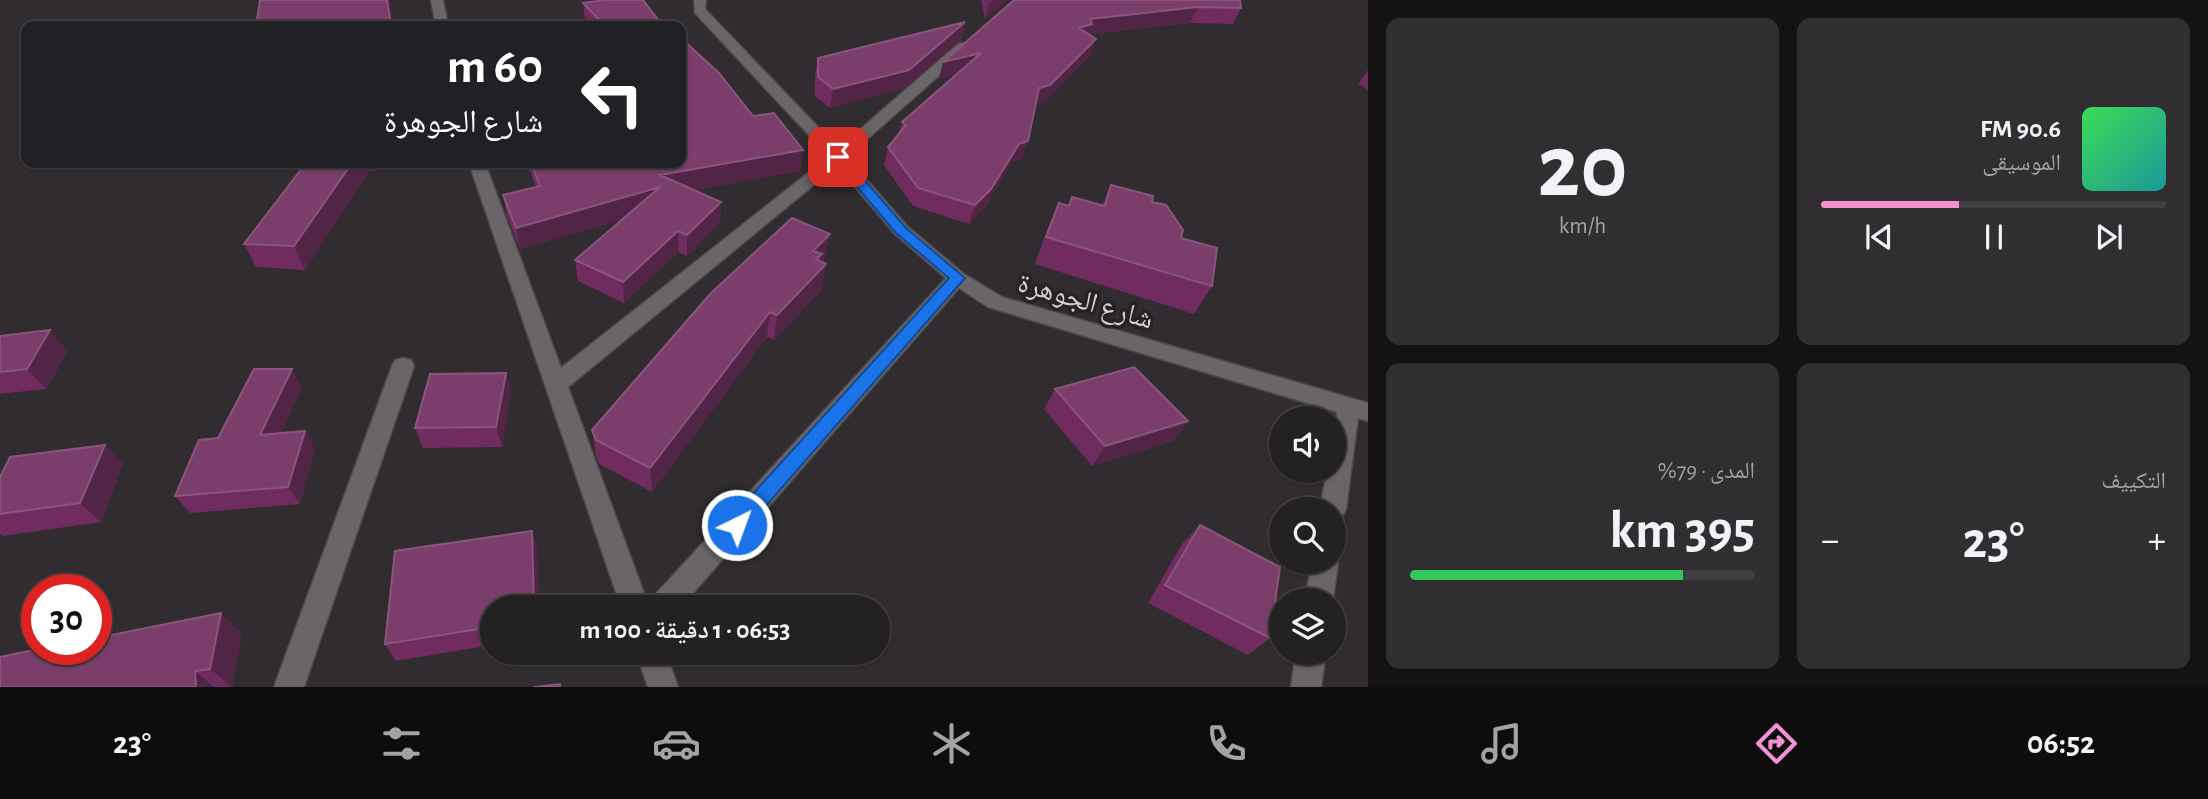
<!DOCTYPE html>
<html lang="ar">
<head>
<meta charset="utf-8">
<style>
  body { margin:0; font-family:"Alegreya Sans","Noto Naskh Arabic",sans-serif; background:#302e30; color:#f1f3f6; direction:rtl; height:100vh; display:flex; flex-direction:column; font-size:26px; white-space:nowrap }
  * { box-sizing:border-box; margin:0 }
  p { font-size:23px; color:#a3a3a6 }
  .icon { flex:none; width:38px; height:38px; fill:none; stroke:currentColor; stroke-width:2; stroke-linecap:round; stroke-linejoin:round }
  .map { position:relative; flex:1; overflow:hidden; direction:ltr }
  .side { display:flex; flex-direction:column; gap:18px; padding:18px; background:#141213; width:840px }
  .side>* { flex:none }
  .banner { position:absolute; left:21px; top:21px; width:665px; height:147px; border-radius:14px; box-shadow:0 2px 5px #0004,0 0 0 2px #413e41; direction:rtl; background:#202124; color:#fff; overflow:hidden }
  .fabs { position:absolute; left:1269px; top:406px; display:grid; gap:14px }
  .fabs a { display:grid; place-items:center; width:77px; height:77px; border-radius:50%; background:#242123; box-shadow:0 2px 5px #0004,0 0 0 2px #413e41; font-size:35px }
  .speed { position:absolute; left:21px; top:574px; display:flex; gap:14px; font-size:35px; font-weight:700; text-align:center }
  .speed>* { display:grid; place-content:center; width:91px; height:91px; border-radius:50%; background:#242123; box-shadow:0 2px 5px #0004,0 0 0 2px #413e41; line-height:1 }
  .speed .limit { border:10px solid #d22; background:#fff; color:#111 }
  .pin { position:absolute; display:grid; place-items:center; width:60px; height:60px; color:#fff; margin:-30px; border-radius:14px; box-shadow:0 4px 10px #0006 }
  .me { position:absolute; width:77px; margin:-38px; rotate:42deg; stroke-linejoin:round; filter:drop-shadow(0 0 5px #0008) }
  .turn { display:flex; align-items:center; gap:24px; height:147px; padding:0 28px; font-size:32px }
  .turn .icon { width:91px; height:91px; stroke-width:2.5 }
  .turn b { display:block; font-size:49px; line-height:60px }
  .big { font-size:52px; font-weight:600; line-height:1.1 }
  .side .card { flex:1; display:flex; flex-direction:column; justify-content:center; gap:10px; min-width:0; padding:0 24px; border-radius:14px; background:#302e30 }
  .side .dial { align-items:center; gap:0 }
  .dial b { font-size:91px; line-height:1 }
  .song { display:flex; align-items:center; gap:21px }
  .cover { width:84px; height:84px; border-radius:10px; background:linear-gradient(135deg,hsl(130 70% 55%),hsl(180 70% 35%)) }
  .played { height:7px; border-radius:4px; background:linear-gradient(90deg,#f491d3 40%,#413e41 40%) }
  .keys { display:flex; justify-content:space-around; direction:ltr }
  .heat { display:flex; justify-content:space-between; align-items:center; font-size:38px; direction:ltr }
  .charge { height:10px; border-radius:5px; background:linear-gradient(90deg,#34c759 79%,#413e41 0) }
  .side .tiles { flex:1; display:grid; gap:18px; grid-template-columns:repeat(2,1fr) }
  .trip { position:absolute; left:480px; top:595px; width:410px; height:70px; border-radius:35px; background:#242123; box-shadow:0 2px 5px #0004,0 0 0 2px #413e41; font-weight:600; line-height:70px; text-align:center; direction:rtl }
  .menu { display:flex; height:112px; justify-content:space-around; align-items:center; background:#0e0d0e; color:#a3a3a6 }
  .menu .icon { width:49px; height:49px }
  .menu .active { color:#f491d3 }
  .menu b { font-size:32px; color:#f1f3f6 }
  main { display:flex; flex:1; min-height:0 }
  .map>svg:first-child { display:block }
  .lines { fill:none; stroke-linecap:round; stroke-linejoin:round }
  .service-casing { stroke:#4c494b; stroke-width:3 }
  .minor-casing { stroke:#4c494b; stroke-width:3 }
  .service { fill:#6a6568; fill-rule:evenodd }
  .minor { fill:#6a6568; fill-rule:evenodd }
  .wall { fill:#702c5e }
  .shaded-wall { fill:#522546 }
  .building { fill:#7b3e6a; stroke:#89557a; stroke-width:2 }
  .route { fill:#1a73e8; stroke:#114b97; stroke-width:2 }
  .labels { text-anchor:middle; stroke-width:7; stroke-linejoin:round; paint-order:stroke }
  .street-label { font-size:28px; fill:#d3d1d2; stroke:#262225 }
</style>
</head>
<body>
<main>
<section class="side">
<div class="tiles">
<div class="card">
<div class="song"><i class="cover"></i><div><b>90.6 FM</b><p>الموسيقى</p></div></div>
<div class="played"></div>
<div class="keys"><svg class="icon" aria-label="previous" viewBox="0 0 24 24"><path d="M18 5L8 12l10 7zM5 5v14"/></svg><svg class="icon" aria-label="pause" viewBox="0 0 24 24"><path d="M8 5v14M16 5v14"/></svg><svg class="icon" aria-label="next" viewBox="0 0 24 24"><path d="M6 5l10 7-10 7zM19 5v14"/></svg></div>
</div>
<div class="card dial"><b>20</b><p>km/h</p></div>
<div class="card"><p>التكييف</p>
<div class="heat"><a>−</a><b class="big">23°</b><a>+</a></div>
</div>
<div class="card"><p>المدى · 79%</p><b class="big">395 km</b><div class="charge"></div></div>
</div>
</section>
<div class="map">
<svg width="1368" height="687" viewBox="0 0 1368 687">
  <rect width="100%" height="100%" fill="#302c2f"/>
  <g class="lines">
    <g class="service-casing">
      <path id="service" d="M694 0H706L705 9 844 154 846 157 844 160H832L695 13Z"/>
    </g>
    <g class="minor-casing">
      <path id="minor" d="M431 0H443L448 26H436Z
        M963 43 970 47 968 50 847 157 907 226 964 274 1002 297 1368 403V421L1358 418 1346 509 1342 517 1334 520V509H1320L1327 471H1334V430L1337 412 988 307 959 288 681 607H621L469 163H485L561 368 832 154 958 44ZM837 166 895 234 946 278 653 597 649 607 568 387Z
        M403 358 411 360 414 366 304 687H274L392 366 395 360Z
        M1334 553 1338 562 1333 600H1305L1312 562H1334Z
        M636 653H666L678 687H648Z
        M1296 653H1326L1321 687H1291Z"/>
    </g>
    <use href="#service" class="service"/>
    <use href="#minor" class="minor"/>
  </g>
  <path class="wall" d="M981 0H1007L985 19Z
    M1014 0 1241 8 1233 24 1190 23 1089 34 1090 55 1044 102 1035 104 1021 159 1012 161 985 207 969 224 913 206 884 165 888 147 899 133 902 122 957 74 939 79Z
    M583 3 663 26H589L585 21Z
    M965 22 961 40 905 88 830 108 815 96V76L818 58Z
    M1368 70V90L1358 84Z
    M753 116 803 150 800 171 694 190 721 202 720 222 687 256 678 252 624 303 578 281 575 260 624 219 520 249 507 216 503 195 536 187 527 163H681Z
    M304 163H381L376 171H370L305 270 256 267 244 244 304 165Z
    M1111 185 1152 202 1181 238 1212 286 1194 314 1035 264 1047 230 1059 203 1068 206 1072 197 1102 205Z
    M825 259 822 262V289L774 340 767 337 652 492 599 464 596 455 592 430Z
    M0 336 68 351 46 389 0 394Z
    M506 373 511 393 502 447 423 448 415 428Z
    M302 387 281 433 315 449 300 504 190 513 175 496 218 438Z
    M1055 389 1173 441 1092 466 1044 409Z
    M105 445 123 464 101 522 3 536 0 534V477Z
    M1200 525 1270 638 1248 655 1148 603 1182 544Z
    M532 531 537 549 539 607H492V645L396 661 385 644Z
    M242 633 232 687H0Z"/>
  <path class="shaded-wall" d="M387 0H390L394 26H391Z
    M993 0H1007L985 19 989 3Z
    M1198 7 1190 23 1088 34 1079 28 1090 19Z
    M965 22 961 40 905 88 830 108 833 89Z
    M1096 39 1090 55 1044 102 1033 105 1039 88Z
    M981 53 976 69 939 79 943 62Z
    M1028 141 1021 159 1012 161 985 207 969 224 975 205 1019 144Z
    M803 150 800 171 661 196V208L520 249 516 228 660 175Z
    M352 163H367L370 171 305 270 294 246Z
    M374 163H381L376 171Z
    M721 202 720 222 687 256V235Z
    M678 231V252L624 303 623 282Z
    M830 234 825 259 820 265 826 264 822 289 774 340 777 315 813 251Z
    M770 312 767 337 652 492 650 468Z
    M50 330 68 351 46 389 27 369Z
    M292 369 302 387 272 452 260 435Z
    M506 373 511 393 502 447 496 427Z
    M1188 421 1173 441 1092 466 1105 446Z
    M305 431 315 449 300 504 288 487Z
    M105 445 123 464 101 522 80 503Z
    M532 531 537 549 539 607H534Z
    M221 613 242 633 232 687 210 669Z
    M195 671 214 687H196Z"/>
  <path class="building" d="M260 0H387L391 26H256Z
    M604 0H643L663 26H605L583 3Z
    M1014 0H1240L1241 8 1198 7 1090 19 1092 24 1079 28 1096 39 1050 85 1039 88 1028 141 1019 144 991 189 975 205 918 188 888 147 906 125 902 122 981 53 943 62Z
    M965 22 909 70 833 89 818 77V58Z
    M681 38 719 73 753 116 774 113 803 150 660 175 721 202 687 235 678 231 623 282 575 260 660 187 516 228 503 195 540 186 531 163H681Z
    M306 163H352L294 246 244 244Z
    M1111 185 1153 196 1152 202 1166 205 1183 230 1181 238 1217 248 1212 286 1046 237 1059 203 1069 206 1072 197 1105 206Z
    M792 218 830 234 813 251 822 254 816 259 826 264 777 315 770 312 650 468 596 440 592 430 711 293Z
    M50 330 27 369 0 372V336Z
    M1134 367 1188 421 1105 446 1055 389Z
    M254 369H292L260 435 305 431 288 487 175 496 199 440 218 438Z
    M506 373 496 427 415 428 430 374Z
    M105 445 80 503 0 514V477L10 457Z
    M1200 525 1280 567 1270 638 1165 585Z
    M532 531 534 607H492V627L385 644 395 551Z
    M221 613 210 669 195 671 196 687H0V657L38 649H96V638Z
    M560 684V687H534Z"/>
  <path class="route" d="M838 153 842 154 906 228 965 278 744 531 737 534 730 531 727 525 730 519 949 278 896 233 834 160 832 157Z"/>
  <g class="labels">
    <g class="street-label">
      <text transform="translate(1086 300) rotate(16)" y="10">شارع الجوهرة</text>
    </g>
  </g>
</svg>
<div class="fabs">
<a><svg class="icon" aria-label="sound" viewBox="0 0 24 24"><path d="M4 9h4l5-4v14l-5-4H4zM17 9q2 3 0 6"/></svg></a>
<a><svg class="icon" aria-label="search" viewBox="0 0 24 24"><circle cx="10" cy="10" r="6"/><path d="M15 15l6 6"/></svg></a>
<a><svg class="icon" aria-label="layers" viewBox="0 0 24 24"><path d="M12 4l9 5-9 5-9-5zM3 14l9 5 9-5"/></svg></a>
</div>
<div class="speed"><div class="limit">30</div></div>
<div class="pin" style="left:838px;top:157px;background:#d93025"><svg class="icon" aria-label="arrive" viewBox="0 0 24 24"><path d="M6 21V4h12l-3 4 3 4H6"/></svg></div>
<svg class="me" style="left:737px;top:525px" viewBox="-20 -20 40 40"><circle r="17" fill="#1a73e8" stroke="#fff" stroke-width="3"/><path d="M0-11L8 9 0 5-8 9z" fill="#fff"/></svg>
<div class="trip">06:53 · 1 دقيقة · 100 m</div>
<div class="banner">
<div class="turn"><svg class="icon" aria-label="left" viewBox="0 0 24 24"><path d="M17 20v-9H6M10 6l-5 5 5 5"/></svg><div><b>60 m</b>شارع الجوهرة</div></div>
</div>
</div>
</main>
<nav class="menu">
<b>06:52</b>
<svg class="icon active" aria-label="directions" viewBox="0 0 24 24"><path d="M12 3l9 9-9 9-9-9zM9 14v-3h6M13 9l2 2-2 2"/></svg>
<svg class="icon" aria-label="music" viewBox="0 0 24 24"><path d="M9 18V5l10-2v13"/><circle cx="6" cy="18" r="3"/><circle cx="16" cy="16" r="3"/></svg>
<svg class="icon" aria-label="phone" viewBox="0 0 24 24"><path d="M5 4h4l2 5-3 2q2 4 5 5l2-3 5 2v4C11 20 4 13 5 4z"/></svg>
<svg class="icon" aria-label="climate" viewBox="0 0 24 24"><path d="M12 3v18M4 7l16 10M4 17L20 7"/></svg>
<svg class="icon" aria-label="car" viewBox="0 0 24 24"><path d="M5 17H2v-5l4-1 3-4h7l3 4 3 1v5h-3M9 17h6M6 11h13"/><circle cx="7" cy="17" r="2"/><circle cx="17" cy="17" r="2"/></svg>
<svg class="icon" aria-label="filters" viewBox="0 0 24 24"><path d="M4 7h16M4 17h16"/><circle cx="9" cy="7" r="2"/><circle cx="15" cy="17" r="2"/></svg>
<b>23°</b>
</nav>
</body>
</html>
